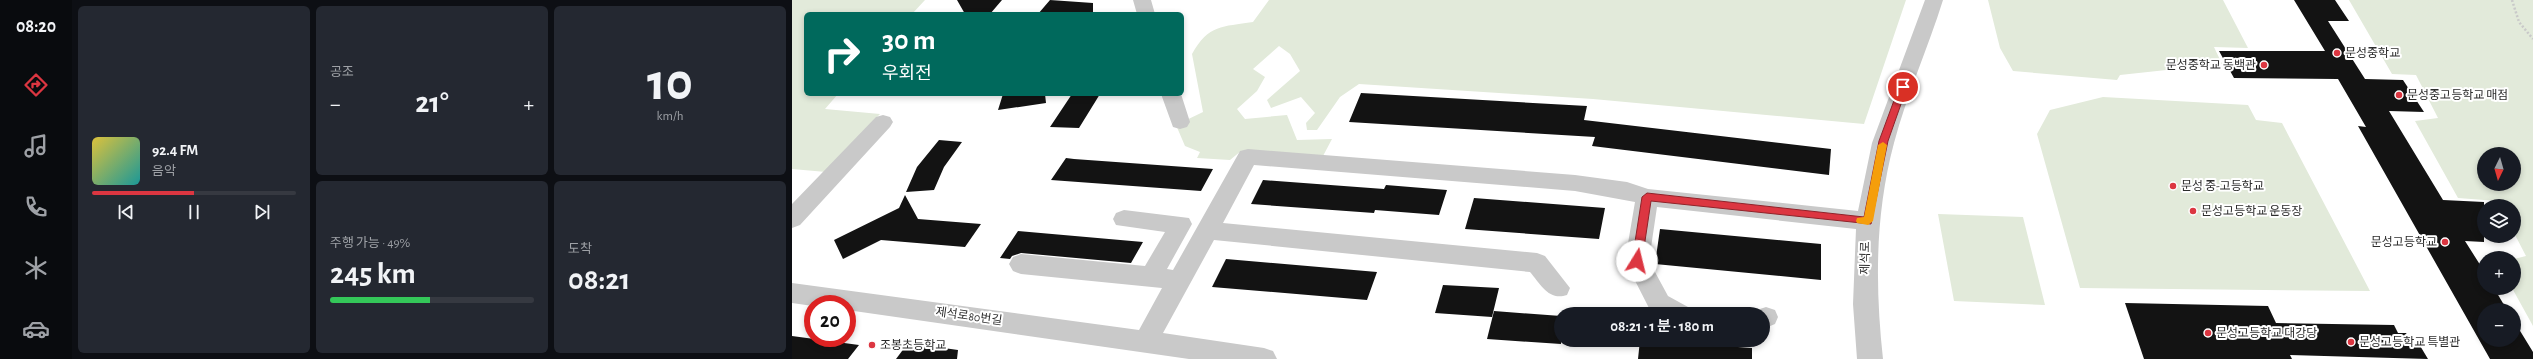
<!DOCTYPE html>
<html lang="ko">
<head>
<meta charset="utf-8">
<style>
  body { margin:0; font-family:"Alegreya Sans","Noto Sans KR",sans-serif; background:#242831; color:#f1f3f6; height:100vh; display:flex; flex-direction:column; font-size:15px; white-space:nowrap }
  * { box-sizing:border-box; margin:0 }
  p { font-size:13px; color:#9ea1a6 }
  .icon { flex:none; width:22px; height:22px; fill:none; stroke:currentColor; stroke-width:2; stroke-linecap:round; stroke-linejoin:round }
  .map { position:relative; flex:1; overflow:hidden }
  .side { display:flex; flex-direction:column; gap:6px; padding:6px; background:#0d0f14; width:720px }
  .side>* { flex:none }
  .banner { position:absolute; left:12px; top:12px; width:380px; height:84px; border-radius:6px; box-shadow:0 2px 6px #0003; background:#00695c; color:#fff; overflow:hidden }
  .needle { width:26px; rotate:185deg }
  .buttons { position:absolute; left:1685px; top:147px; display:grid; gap:8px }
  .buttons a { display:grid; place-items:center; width:44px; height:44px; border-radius:50%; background:#171b24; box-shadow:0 2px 6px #0003; font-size:20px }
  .speed { position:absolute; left:12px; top:295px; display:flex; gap:8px; font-size:20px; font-weight:700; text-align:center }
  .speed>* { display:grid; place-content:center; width:52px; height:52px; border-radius:50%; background:#171b24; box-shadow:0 2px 6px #0003; line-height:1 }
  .speed .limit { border:6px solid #d22; background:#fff; color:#111 }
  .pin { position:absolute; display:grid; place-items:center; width:34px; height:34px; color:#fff; margin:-17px; border:2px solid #fff; border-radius:50%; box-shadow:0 1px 4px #0007 }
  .me { position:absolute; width:44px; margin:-22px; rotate:9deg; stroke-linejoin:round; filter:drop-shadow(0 0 3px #0008) }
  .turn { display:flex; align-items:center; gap:14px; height:84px; padding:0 12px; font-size:18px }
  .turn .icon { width:52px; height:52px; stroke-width:2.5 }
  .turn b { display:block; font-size:28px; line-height:34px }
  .big { font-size:30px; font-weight:600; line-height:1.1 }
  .side .tile { flex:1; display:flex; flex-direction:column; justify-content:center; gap:6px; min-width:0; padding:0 14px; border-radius:6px; background:#242831 }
  .side .dial { align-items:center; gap:0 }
  .dial b { font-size:52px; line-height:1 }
  .song { display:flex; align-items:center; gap:12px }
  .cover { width:48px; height:48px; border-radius:6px; background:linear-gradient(135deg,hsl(50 70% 55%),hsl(180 70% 35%)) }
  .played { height:4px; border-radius:2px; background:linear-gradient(90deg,#dc3641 50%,#363941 50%) }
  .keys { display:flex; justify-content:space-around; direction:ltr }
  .heat { display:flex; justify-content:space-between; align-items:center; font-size:22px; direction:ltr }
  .charge { height:6px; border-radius:3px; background:linear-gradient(90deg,#34c759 49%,#363941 0) }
  .side .tiles { flex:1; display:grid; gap:6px; grid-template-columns:repeat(3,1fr) }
  .tile:first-child { grid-row:span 2 }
  .trip { position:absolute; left:762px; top:307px; width:216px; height:40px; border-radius:20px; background:#171b24; box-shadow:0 2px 6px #0003; font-weight:600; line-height:40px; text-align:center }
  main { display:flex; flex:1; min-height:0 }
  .menu { display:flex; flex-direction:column; width:72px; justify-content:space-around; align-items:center; background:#090b0e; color:#9ea1a6 }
  .menu .icon { width:28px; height:28px }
  .menu .on { color:#dc3641 }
  .menu b { font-size:18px; color:#f1f3f6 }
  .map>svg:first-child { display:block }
  .green { fill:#e2eada; fill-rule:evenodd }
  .building { fill:#131313 }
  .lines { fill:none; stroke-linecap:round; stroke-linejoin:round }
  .path { stroke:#c9c9c9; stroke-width:2.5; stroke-dasharray:2 2; stroke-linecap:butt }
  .minor { fill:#c9c9c9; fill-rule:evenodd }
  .route { fill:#dc3641; stroke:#8f232a }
  .slow { fill:#f59e0b }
  .poi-dot { fill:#dc3641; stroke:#fff; stroke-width:1.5 }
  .labels { text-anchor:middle; stroke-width:4; stroke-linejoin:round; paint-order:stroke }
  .poi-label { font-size:12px; fill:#2c2c2c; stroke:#fff; text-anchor:start }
  .street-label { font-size:12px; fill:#2c2c2c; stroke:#fff }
</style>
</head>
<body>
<main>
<nav class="menu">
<b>08:20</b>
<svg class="icon on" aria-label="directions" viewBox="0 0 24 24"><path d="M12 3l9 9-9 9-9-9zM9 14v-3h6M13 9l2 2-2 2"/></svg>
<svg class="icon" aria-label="music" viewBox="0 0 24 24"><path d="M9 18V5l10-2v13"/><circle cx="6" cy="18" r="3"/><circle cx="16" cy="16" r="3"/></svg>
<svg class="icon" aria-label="phone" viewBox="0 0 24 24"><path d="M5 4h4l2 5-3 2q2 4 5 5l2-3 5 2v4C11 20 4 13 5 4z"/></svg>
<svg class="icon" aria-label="climate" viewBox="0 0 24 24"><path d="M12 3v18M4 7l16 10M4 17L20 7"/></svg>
<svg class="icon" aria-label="car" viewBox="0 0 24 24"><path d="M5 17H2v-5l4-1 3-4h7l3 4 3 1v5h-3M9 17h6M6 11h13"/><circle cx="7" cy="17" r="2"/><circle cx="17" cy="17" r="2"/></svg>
</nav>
<section class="side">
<div class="tiles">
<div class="tile">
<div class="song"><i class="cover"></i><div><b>92.4 FM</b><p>음악</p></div></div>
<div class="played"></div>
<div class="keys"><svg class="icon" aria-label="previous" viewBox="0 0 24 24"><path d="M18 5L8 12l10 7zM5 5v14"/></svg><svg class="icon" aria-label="pause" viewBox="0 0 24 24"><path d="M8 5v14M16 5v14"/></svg><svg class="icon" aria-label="next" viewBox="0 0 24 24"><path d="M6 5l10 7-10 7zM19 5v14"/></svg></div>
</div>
<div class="tile"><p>공조</p>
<div class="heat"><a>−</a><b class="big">21°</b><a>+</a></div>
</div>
<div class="tile dial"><b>10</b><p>km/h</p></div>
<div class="tile"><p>주행 가능 · 49%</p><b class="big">245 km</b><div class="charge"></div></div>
<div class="tile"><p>도착</p><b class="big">08:21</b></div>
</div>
</section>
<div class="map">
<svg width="1741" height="359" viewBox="0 0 1741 359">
  <rect width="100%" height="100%" fill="#fff"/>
  <path class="green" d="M0 0H133L120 14H14V94H46L33 109 88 114 34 172 0 169Z
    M477 0H1114L1072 124 801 99 567 84 548 97 525 130H515L514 123 523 113 509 97 479 108 475 100 508 71 498 54 487 46 461 69 473 77 465 91 445 109 453 119 495 115 505 140 540 139 531 156 449 151 438 160 405 158 408 152 393 146 384 125 411 112 400 54C417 24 430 27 461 22Z
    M1196 0H1431L1456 48 1422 47 1430 64 1328 75 1325 80 1221 71 1208 48Z
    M1557 0H1741V326L1720 288H1722V259L1734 256 1722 233V206H1708L1705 201 1666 198 1623 121 1646 118 1624 75 1600 74ZM1692 154H1722V184H1692Z
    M1311 97 1456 105 1464 120 1490 123 1578 291 1288 288 1245 134 1258 110Z
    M1146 214 1231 217 1253 305 1162 301Z"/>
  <path class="building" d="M165 0H210L198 14H173Z
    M258 0 301 3V14H246Z
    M1502 0H1543L1557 21H1536L1573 79 1611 80 1632 112 1597 111 1651 200 1692 202V242L1673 241 1692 271V288H1702L1715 310H1692V340H1722V321L1741 352V359H1698L1566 126 1574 127 1546 79 1442 78 1427 51H1533Z
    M569 93 795 106 792 120 1039 149 1037 175 800 146 803 137 557 122Z
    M211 94H253L254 103 206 110Z
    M280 94H308L287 128 258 127Z
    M147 140 170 142 152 167 142 190 114 192 125 167Z
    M274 158 282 159 421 169 409 191 259 180Z
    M471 180 592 189 594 185 655 190 647 215 583 210 582 213 459 204Z
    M113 195 126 219 189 224 173 247 89 240 51 259 42 240 107 208Z
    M682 198 813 208 807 239 673 229Z
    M868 229 1029 244V280L863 264Z
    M226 231 351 242 339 263 229 253 220 256 218 259 208 258Z
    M434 259 585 272 575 300 420 287Z
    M651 285 707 288 700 317 643 313Z
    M1333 303 1476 306 1484 323 1602 325 1606 333H1614L1620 344H1627L1636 359 1498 355 1500 359H1352Z
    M702 311 769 316V344L695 339Z
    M0 336 67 345 56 359H0Z
    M848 340 960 348V359H846Z
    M116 343 166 350 165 359H104Z"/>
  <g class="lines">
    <path class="path" d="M1720 0 1727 22 1741 39"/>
    <path class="minor" d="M341 0H359L363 14H345Z
      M1133 0H1151C1136 48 1115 94 1102 143 1083 214 1083 286 1091 359H1065L1061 304 1064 229 865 207 857 261 876 296 896 307 899 314H865L858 310 833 261 843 202 783 191 462 165 431 223 745 253 753 256 778 288 775 295C757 301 749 285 738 272L422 240 371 333 472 348 481 351 485 359H397L55 310V304H21V306L0 303V283L347 330 370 288 229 274 221 271 217 264 221 257 229 254 353 266 373 232 324 225 321 219 324 213 332 210 397 218 400 224 375 269 381 270 448 151 456 149 783 175 835 182 856 189 1066 211 1080 143Z
      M369 94H389L398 122 395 127 388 129 381 127Z
      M91 115 98 117 101 122 98 127 8 225 0 228V204L84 117Z
      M974 307 983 310 986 317 983 324 971 329V314H961L962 311Z"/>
  </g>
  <path class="route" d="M1111 84 1115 87 1096 141 1079 224 859 201 850 261 848 264H841L840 261 850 197 855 193 1072 217 1087 141 1107 87Z"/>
  <path class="slow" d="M1091 142 1095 145 1081 221 1076 225 1065 223 1064 221 1065 218 1072 217 1086 145Z"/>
  <g class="poi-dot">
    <circle cx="1545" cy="53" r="4"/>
    <circle cx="1472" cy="65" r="4"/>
    <circle cx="1607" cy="95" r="4"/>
    <circle cx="1381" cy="186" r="4"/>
    <circle cx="1401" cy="211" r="4"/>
    <circle cx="1653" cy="242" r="4"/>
    <circle cx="1416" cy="333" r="4"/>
    <circle cx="1559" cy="342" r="4"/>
    <circle cx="80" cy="345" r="4"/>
  </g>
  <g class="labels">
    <g class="poi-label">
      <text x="1553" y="57">문성중학교</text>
      <text x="1464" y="69" text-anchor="end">문성중학교 동백관</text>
      <text x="1615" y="99">문성중고등학교 매점</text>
      <text x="1389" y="190">문성 중-고등학교</text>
      <text x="1409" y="215">문성고등학교 운동장</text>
      <text x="1645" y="246" text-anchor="end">문성고등학교</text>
      <text x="1424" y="337">문성고등학교 대강당</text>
      <text x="1567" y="346">문성고등학교 특별관</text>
      <text x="88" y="349">조봉초등학교</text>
    </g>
    <g class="street-label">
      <text transform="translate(1073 258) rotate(-89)" y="4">제석로</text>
      <text transform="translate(177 316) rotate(8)" y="4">제석로80번길</text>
    </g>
  </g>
</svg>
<div class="buttons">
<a><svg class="needle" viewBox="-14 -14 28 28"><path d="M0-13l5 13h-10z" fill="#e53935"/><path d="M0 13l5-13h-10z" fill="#9ea1a6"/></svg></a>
<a><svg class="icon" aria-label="layers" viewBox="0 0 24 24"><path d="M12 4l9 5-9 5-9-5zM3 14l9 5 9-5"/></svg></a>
<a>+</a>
<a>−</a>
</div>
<div class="speed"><div class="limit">20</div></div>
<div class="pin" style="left:1111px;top:87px;background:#d93025"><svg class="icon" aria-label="arrive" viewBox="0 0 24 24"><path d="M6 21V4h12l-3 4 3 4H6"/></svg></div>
<svg class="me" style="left:845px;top:261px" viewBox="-20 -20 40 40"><circle r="19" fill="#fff"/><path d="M0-13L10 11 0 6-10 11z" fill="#dc3641"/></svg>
<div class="trip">08:21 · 1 분 · 180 m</div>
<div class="banner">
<div class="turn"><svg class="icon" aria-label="right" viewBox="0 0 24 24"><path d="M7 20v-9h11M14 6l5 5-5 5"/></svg><div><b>30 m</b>우회전</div></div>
</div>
</div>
</main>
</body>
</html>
